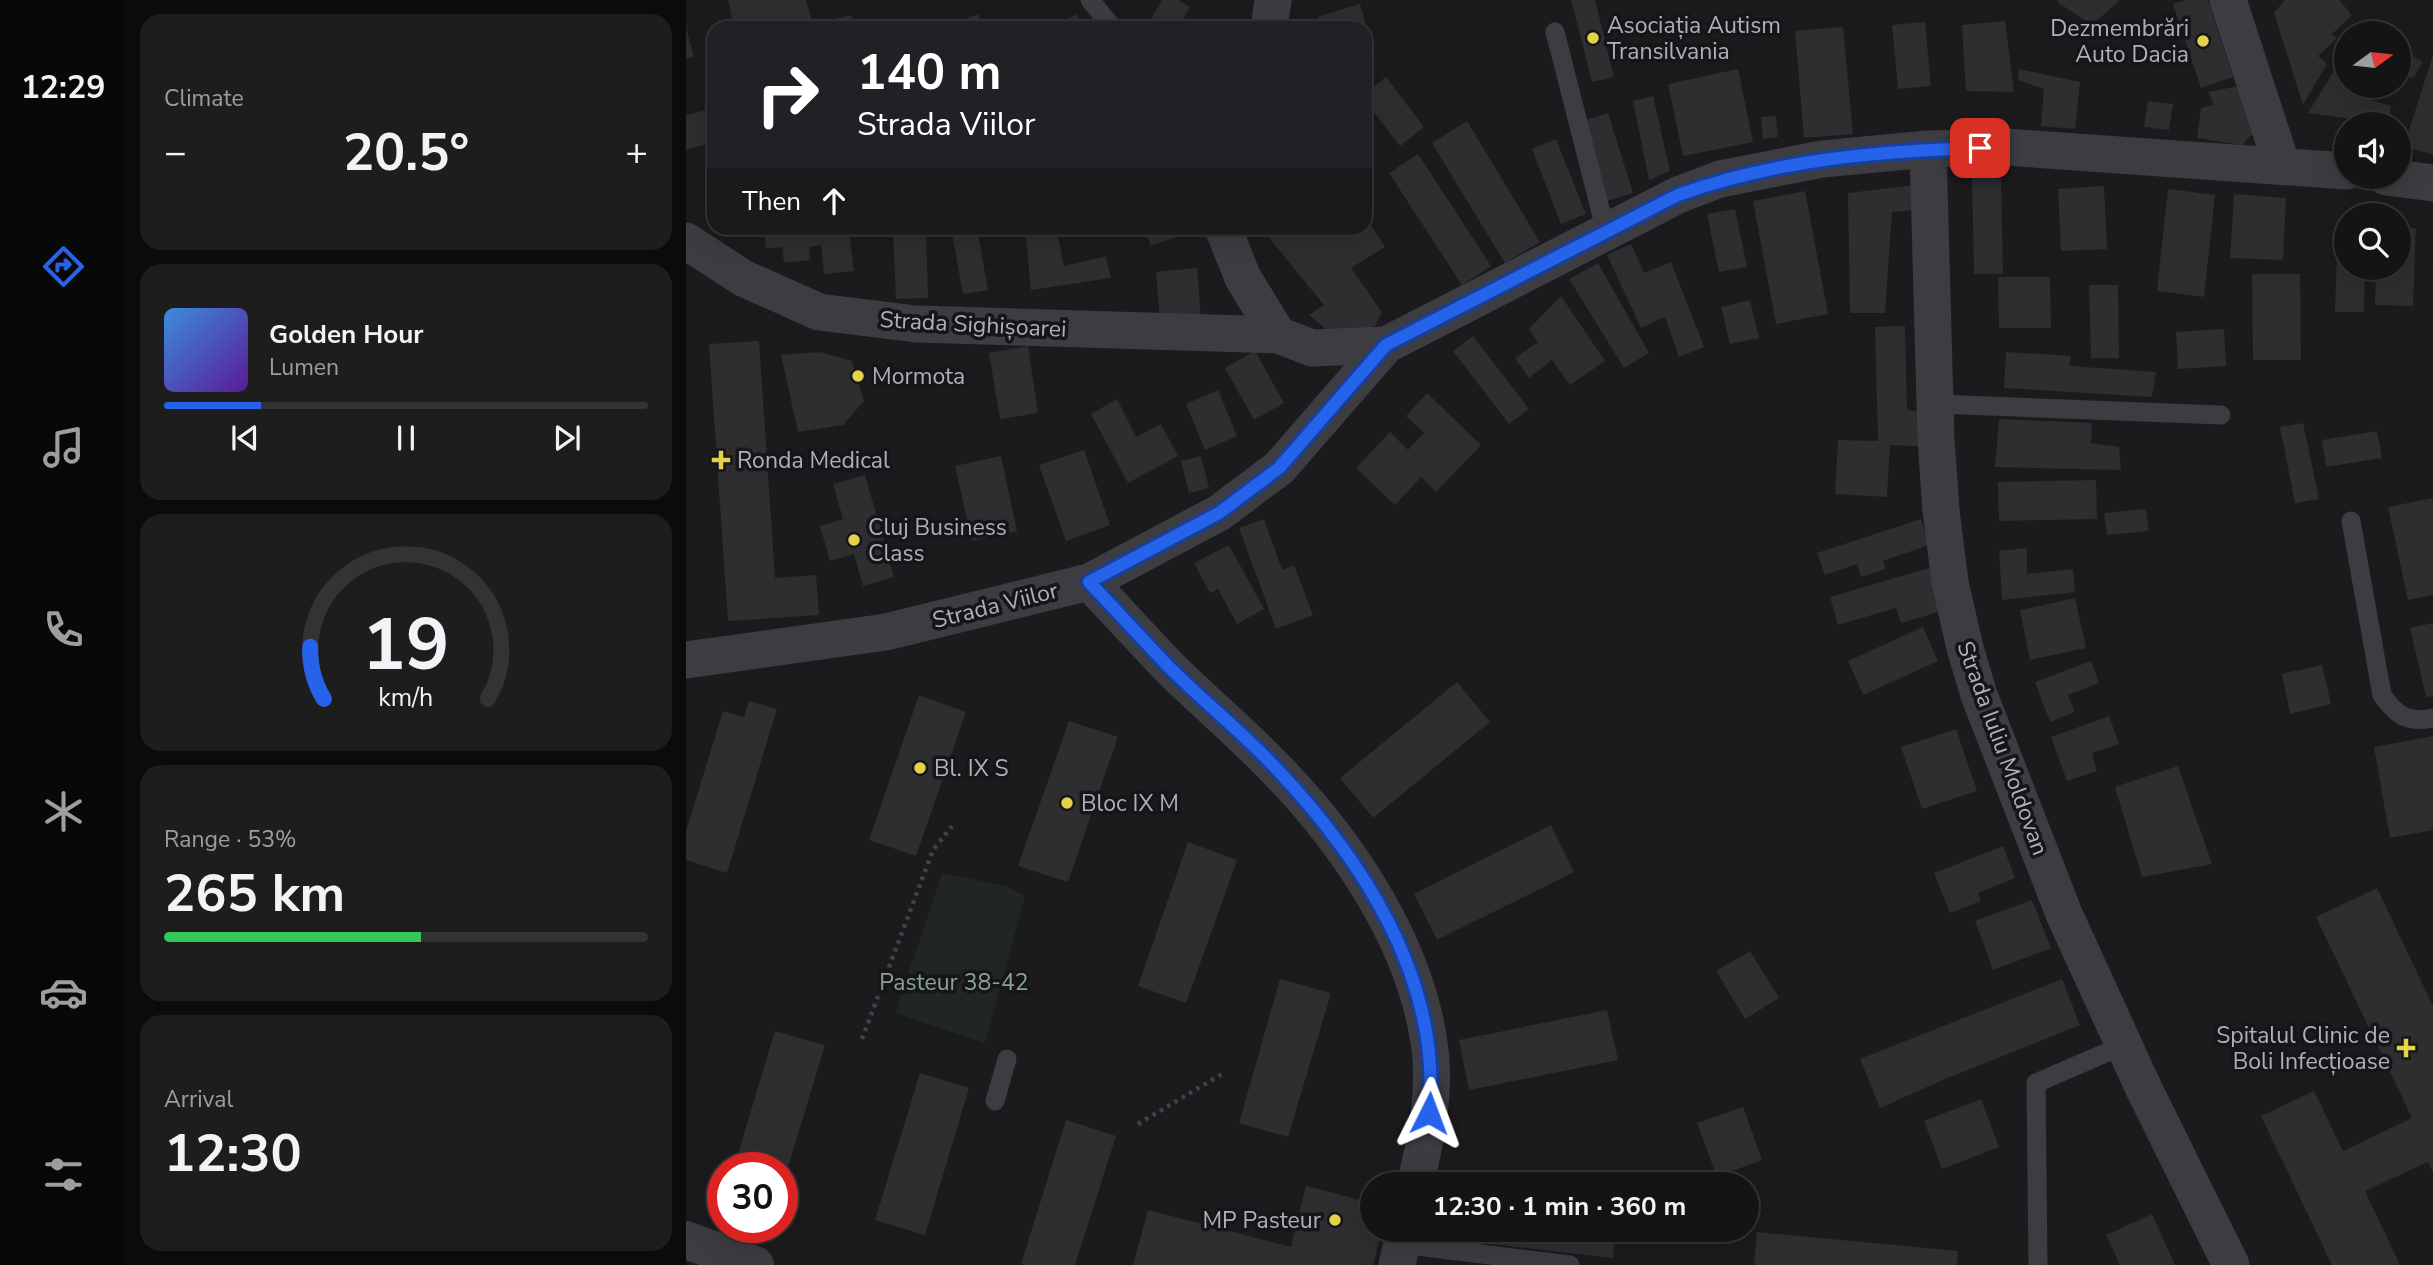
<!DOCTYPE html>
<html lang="en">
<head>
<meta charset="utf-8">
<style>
  body { margin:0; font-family:"Nunito Sans",sans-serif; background:#1d1d1e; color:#f1f3f6; height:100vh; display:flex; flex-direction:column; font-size:26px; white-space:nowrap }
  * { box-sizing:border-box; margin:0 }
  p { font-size:23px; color:#9d9ea0 }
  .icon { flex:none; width:38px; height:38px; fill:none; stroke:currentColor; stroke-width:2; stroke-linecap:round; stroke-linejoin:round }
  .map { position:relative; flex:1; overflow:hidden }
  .details { display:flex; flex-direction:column; gap:14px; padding:14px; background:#0b0b0c; width:560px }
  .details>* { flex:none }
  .top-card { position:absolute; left:21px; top:21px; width:665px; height:214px; border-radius:21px; box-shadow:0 7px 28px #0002,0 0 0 2px #333334; background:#202124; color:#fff; overflow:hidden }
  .needle { width:46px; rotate:75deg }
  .buttons { position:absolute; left:1648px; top:21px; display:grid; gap:14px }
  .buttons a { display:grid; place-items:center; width:77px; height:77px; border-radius:50%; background:#141415; box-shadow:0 7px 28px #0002,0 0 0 2px #333334; font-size:35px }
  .speed { position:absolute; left:21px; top:1152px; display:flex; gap:14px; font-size:35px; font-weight:700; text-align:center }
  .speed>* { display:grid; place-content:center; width:91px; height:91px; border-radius:50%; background:#141415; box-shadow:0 7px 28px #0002,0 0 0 2px #333334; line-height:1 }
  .speed .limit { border:10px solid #d22; background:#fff; color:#111 }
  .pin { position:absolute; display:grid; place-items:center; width:60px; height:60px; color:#fff; margin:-30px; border-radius:14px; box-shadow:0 4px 10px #0006 }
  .me { position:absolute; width:77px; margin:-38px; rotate:3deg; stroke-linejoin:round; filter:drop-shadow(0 0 5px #0008) }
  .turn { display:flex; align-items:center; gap:24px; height:147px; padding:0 35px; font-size:32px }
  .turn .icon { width:91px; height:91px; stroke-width:2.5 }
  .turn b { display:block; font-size:49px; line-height:60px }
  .then { display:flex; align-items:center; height:66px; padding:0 35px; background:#0003; gap:14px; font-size:26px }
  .big { font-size:52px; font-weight:700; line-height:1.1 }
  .details .tile { flex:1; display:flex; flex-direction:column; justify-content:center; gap:10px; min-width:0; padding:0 24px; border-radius:21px; background:#1d1d1e }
  .details .dial { align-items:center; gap:0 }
  .dial svg { height:182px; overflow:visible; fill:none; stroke:#333334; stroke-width:7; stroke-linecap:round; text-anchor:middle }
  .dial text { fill:#f1f3f6; stroke:none }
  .song { display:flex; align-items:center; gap:21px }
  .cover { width:84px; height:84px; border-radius:10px; background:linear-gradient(135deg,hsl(210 70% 55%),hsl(270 70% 35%)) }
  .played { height:7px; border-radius:4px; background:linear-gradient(90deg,#2563eb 20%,#333334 20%) }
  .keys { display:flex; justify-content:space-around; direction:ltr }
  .heat { display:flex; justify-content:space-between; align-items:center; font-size:38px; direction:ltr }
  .charge { height:10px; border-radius:5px; background:linear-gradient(90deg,#34c759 53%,#333334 0) }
  .trip { position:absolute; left:674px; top:1172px; width:399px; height:70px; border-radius:35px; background:#141415; box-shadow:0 7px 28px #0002,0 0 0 2px #333334; font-weight:700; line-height:70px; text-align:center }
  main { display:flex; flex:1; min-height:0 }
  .menu { display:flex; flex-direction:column; width:126px; justify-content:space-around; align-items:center; background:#080808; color:#9d9ea0 }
  .menu .icon { width:49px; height:49px }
  .menu .on { color:#2563eb }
  .menu b { font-size:32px; color:#f1f3f6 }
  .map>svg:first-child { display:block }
  .green { fill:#202723 }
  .building { fill:#2e2d30 }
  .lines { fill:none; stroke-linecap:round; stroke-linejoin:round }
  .path { stroke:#424248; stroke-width:4.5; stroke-dasharray:3.5 5; stroke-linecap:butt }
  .service { stroke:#3c3c41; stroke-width:19 }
  .minor { stroke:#3c3c41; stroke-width:37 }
  .tertiary { stroke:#3c3c41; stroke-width:38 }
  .route-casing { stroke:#184099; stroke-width:18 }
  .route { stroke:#2563eb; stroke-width:12 }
  .poi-dot { fill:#e4d24a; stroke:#161517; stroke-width:2.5 }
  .labels { text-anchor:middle; stroke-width:7; stroke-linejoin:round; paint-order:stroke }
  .poi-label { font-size:23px; fill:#aeafbb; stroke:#161517; text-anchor:start }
  .street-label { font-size:23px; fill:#aeafbb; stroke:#161517 }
  .park-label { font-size:23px; fill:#87a48f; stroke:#161517 }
</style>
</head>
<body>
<main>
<nav class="menu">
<b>12:29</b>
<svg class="icon on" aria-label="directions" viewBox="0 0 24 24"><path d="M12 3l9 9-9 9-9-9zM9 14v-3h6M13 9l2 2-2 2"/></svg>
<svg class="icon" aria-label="music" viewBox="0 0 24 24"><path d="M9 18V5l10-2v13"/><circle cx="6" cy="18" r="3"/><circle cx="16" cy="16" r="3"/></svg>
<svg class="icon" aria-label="phone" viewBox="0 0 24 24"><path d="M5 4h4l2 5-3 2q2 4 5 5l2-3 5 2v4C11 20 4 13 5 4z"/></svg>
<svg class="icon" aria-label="climate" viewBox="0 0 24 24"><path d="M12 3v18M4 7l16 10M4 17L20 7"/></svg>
<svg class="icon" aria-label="car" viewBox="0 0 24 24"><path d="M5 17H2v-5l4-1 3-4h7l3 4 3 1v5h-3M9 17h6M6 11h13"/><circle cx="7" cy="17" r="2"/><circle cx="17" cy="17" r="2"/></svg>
<svg class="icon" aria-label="filters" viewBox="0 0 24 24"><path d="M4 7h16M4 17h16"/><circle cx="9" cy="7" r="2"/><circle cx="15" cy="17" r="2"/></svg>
</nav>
<section class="details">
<div class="tile"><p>Climate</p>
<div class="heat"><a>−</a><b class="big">20.5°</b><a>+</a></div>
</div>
<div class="tile">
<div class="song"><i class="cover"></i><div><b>Golden Hour</b><p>Lumen</p></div></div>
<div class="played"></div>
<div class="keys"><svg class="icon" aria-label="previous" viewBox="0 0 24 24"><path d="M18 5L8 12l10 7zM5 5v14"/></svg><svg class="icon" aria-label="pause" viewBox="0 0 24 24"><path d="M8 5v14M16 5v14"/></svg><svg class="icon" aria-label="next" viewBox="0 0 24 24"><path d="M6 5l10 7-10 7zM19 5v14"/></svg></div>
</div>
<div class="tile dial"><svg viewBox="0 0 100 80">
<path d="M14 69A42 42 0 1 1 86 69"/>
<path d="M14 69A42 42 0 0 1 8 46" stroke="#2563eb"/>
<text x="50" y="56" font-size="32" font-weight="700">19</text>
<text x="50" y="72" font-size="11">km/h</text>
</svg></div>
<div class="tile"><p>Range · 53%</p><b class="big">265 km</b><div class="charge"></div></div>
<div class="tile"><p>Arrival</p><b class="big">12:30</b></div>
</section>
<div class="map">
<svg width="1747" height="1265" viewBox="0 0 1747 1265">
  <rect width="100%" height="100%" fill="#1b1a1c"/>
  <path class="green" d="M256 873 320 886 339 896 299 1043 209 1013Z"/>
  <path class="building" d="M42 0H120L127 24 165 15 168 28H48Z
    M476 0H492L504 7 493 28H460Z
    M885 0H909L928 77 906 82Z
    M1373 0H1434L1406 25 1371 2Z
    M1500 0H1522L1547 77 1515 88 1487 4Z
    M1599 0H1653L1666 15 1646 34 1651 38 1632 56 1641 64 1617 105 1588 13Z
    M674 4 687 50 679 52V28H634L631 17Z
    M292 14 297 28H256Z
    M390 14 398 28H366Z
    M1319 21 1328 92 1280 91 1276 25Z
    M1239 22 1245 86 1212 89 1206 25Z
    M1157 27 1167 134 1118 138 1109 31Z
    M0 28 8 57 0 59Z
    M1713 48 1737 62 1727 79 1713 71Z
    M1659 53 1661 54V86H1671L1666 94 1705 106 1702 124 1622 113Z
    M1747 55V155L1718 146Z
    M1052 69 1067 142 997 156 982 84Z
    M1333 69 1394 82 1389 129 1355 126 1358 89 1332 80Z
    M700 77 738 127 714 146 679 101V94Z
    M1553 86 1569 131 1556 145 1511 138 1515 108 1528 105 1522 92Z
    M967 96 984 171 963 180 947 101Z
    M1462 101 1487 104 1483 130 1458 127Z
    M28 108V142L0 150V115Z
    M922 113 947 193 921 201 897 121Z
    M1090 116 1092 137 1077 139 1075 117Z
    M781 121 854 242 819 263 746 143Z
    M870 139 900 214 875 224 846 149Z
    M732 154 805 266 776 285 703 173Z
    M1286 178H1315L1317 274H1288Z
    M1238 184 1240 209 1206 212 1199 313H1164L1162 193Z
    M1418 186 1421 249 1375 251 1372 189Z
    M1482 189 1529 195 1518 297 1471 291Z
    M1119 191 1142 314 1090 324 1067 201Z
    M1548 194 1600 198 1597 260 1544 258Z
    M1049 209 1061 267 1033 272 1021 214Z
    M679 216 699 247 665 268 696 312 689 326 651 339 623 315 638 305 575 228H636L639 230 642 228H679Z
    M78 228H163L168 271 138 274 135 245 123 247 124 260 98 263 96 247 80 249Z
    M207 228H240L242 298 210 299Z
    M265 228H291L302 290 277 294Z
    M339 228H370L378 266 420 256 425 278 345 290Z
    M458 228H516L465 246Z
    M1713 228H1730L1727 306 1689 305 1690 268H1713Z
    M945 244 958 273 985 262 1018 347 993 357 979 317 955 328 921 255Z
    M1651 251 1661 252V268H1679L1678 312H1649Z
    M912 263 963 353 938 368 883 279Z
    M511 268 515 318 474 321 470 272Z
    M1566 274H1614L1615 360H1567Z
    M1312 277H1364L1365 328H1313Z
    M1403 285H1432L1433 358H1405Z
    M875 296 919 361 884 385 866 360 843 378 829 358 852 342 843 329Z
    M1064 300 1073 338 1044 344 1035 307Z
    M1219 326 1221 410 1248 413 1246 447 1204 445 1201 497 1149 494 1152 440 1192 441 1189 327Z
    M1538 329 1540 366 1492 369 1490 332Z
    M787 336 843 409 823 424 767 351Z
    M73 341 89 578 130 575 133 615 42 621 23 344Z
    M342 346 352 413 314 419 303 353Z
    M569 351 598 403 568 420 539 368Z
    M134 352 166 361 178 401 157 425 112 432 95 355Z
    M1320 352 1385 356 1383 366 1470 372 1466 397 1318 388Z
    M532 390 551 436 519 450 500 404Z
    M741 393 795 445 750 492 735 477 709 505 670 468 704 432 722 450 738 433 720 416Z
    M431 399 450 437 475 424 492 456 442 483 405 414Z
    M1313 419 1406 423 1405 443 1433 447 1435 470 1309 467Z
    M1617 423 1633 499 1609 503 1594 427Z
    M1691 431 1696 458 1640 467 1636 440Z
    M398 450 424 525 380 541 353 465Z
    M315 456 331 531 286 541 269 466Z
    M515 456 523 488 503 493 495 461Z
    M179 475 208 577 177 586 168 554 144 561 134 526 157 519 147 484Z
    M1410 480 1411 519 1313 521 1312 482Z
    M1747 498V595L1722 600 1702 507Z
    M1460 509 1463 531 1421 535 1418 513Z
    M578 519 596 570 608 565 627 615 590 629 553 528Z
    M1235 519 1243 545 1197 561 1200 569 1175 577 1171 564 1139 575 1131 553Z
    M543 545 578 609 551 624 532 589 524 593 508 563Z
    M1341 548V574L1387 569 1389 592 1316 600 1313 551Z
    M1253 565 1266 608 1215 623 1210 608 1152 625 1144 597Z
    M1389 598 1400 648 1344 660 1334 610Z
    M1747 623V696L1740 697 1724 628Z
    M1237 627 1252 661 1177 695 1162 661Z
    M1405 661 1413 683 1382 695 1389 712 1364 722 1349 682Z
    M1636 665 1645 704 1604 714 1596 674Z
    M771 682 804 722 687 818 654 778Z
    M233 695 280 712 230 856 183 840Z
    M63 701 91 709 41 873 0 860V831L37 711 58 717Z
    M1423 716 1433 744 1406 753 1411 771 1381 781 1365 737Z
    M383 721 432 737 382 882 332 866Z
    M1270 729 1291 791 1236 809 1215 747Z
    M1747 736V830L1704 838 1688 747Z
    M1492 766 1526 864 1456 877 1429 787Z
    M865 825 888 872 751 940 728 894Z
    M502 842 551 860 500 1003 452 986Z
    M1317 846 1329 878 1292 893 1295 901 1264 913 1248 873Z
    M1691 888 1747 1006V1172L1742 1162 1679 1191 1714 1265H1646L1575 1116 1628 1091 1657 1151 1726 1118 1630 917Z
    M1346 900 1365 948 1307 970 1289 921Z
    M1064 951 1093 998 1059 1019 1030 971Z
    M594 979 645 993 602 1137 553 1123Z
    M1376 979 1394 1025 1259 1079 1194 1108 1174 1059Z
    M921 1010 932 1060 783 1090 773 1040Z
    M89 1031 139 1045 97 1184 96 1167H48Z
    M234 1073 283 1088 239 1235 189 1220Z
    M1295 1099 1313 1147 1256 1169 1238 1121Z
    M1057 1107 1076 1160 1031 1177 1011 1123Z
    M380 1120 430 1136 389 1265H338L335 1264Z
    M620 1186 686 1203V1230H696L687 1265H447L462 1210 605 1247Z
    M1466 1214 1489 1265H1434L1420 1235Z
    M780 1230H930L927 1258 778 1241Z
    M1071 1232 1272 1251 1271 1265H1068Z"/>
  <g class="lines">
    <path class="path" d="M176 1039 247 850 266 826
      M452 1124 536 1074"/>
    <path class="service" d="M404 0 427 28
      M869 32 920 232
      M1250 404 1535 415
      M1665 521 1696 695C1711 716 1721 723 1747 718
      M309 1101 321 1059
      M715 1244 884 1265
      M1352 1265 1350 1083 1438 1045"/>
    <path class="minor" d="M1542 0 1596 166
      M583 28 587 0
      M1242 149 1250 439 1255 510 1264 582 1279 648 1293 695 1378 914 1458 1089 1545 1265
      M1700 177 1747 183
      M537 228 557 278 592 335 626 348 700 345 992 195 1034 179 1136 159 1242 149 1320 147 1661 171
      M0 241 57 278 133 312 230 324 592 335
      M403 582C430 610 456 639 483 667 515 699 551 729 583 762 660 839 735 948 745 1059 748 1102 739 1143 729 1185
      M0 660 200 632 403 582 533 513 593 468 700 345
      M711 1265 719 1230"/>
    <path class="tertiary" d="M0 1240 69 1265"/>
  </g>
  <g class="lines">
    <g class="route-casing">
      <path id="route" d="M743 1113C757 979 673 854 584 762 552 729 516 700 483 667 456 639 430 610 403 582L533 513 593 468 700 345 992 195C1089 160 1192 151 1294 148"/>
    </g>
    <use href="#route" class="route"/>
  </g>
  <g class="poi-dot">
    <circle cx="907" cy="38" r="7"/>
    <circle cx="1517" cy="41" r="7"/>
    <circle cx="172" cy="376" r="7"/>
    <path d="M31.5 449.5h7v7h7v7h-7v7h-7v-7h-7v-7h7z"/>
    <circle cx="168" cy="540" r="7"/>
    <circle cx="234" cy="768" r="7"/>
    <circle cx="381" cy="803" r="7"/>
    <path d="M1716.5 1037.5h7v7h7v7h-7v7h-7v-7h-7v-7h7z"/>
    <circle cx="649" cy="1220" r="7"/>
  </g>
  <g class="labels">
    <g class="poi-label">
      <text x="921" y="33">Asociația Autism<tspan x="921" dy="26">Transilvania</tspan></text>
      <text x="1503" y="36" text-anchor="end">Dezmembrări<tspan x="1503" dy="26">Auto Dacia</tspan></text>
      <text x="186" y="384">Mormota</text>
      <text x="51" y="468">Ronda Medical</text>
      <text x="182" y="535">Cluj Business<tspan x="182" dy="26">Class</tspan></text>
      <text x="248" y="776">Bl. IX S</text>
      <text x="395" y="811">Bloc IX M</text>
      <text x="1704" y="1043" text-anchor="end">Spitalul Clinic de<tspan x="1704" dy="26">Boli Infecțioase</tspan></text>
      <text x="635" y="1228" text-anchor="end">MP Pasteur</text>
    </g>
    <g class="street-label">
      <text transform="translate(287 324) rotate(3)" y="8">Strada Sighișoarei</text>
      <text transform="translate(309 605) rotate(-14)" y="8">Strada Viilor</text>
      <text transform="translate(1317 748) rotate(70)" y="8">Strada Iuliu Moldovan</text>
    </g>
    <g class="park-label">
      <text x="268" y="990">Pasteur 38-42</text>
    </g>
  </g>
</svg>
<div class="buttons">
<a><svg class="needle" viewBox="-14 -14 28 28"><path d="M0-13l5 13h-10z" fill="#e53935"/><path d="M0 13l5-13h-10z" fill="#9d9ea0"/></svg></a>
<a><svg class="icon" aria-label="sound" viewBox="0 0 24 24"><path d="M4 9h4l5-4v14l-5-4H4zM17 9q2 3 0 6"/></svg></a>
<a><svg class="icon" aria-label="search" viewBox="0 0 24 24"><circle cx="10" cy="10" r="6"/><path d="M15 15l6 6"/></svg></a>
</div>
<div class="speed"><div class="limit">30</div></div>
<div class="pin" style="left:1294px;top:148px;background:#d93025"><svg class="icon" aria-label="arrive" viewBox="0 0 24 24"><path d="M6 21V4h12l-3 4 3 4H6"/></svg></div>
<svg class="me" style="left:743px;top:1113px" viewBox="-20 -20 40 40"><path d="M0-17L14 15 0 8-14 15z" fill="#2563eb" stroke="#fff" stroke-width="4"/></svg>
<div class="trip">12:30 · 1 min · 360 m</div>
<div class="top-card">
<div class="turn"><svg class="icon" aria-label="right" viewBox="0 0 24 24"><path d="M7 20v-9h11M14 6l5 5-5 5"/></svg><div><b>140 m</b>Strada Viilor</div></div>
<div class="then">Then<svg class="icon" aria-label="ahead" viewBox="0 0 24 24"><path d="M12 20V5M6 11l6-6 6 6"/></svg></div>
</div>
</div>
</main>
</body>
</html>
